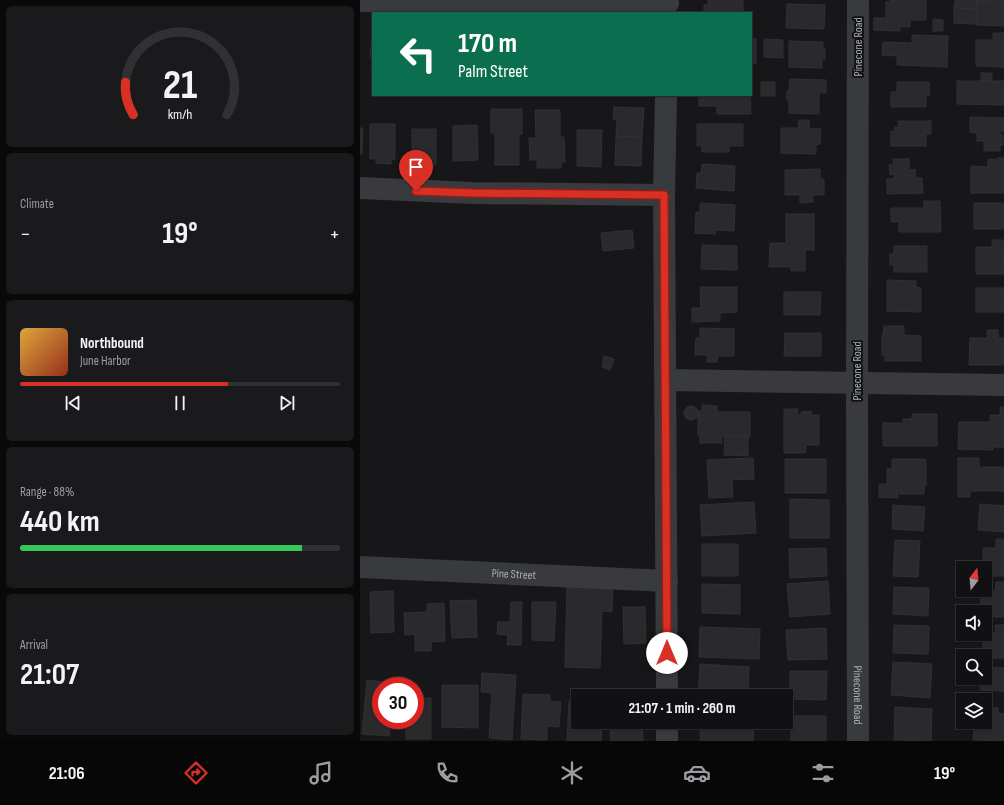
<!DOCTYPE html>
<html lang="en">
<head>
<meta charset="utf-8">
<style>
  body { margin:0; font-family:"Sofia Sans Condensed",sans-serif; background:#1a1a1c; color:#f1f3f6; height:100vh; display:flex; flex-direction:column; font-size:15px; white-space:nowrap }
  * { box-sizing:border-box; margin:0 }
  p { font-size:13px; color:#9c9da0 }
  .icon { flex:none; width:22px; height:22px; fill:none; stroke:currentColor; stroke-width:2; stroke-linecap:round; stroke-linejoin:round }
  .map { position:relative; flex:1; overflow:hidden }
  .side { display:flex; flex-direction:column; gap:6px; padding:6px; background:#09090a; width:360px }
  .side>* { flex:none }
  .hud { position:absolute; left:12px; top:12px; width:380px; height:84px; border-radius:0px; box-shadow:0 1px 3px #0004,0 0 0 1px #303133; background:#0b6e4f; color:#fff; overflow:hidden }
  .needle { width:26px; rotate:16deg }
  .tools { position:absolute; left:596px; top:561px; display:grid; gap:8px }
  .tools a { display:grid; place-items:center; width:36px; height:36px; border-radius:0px; background:#111113; box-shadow:0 1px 3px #0004,0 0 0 1px #303133; font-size:20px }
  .speed { position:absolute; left:12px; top:677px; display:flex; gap:8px; font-size:20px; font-weight:700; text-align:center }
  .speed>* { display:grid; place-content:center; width:52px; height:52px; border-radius:50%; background:#111113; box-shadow:0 1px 3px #0004,0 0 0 1px #303133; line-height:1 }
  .speed .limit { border:6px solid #d22; background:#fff; color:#111 }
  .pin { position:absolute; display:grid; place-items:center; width:34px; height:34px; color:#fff; margin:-41px -17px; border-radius:50% 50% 50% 0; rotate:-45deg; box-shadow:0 0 4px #0007 }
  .pin .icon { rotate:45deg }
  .me { position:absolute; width:44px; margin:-22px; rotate:0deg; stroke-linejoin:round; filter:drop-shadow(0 0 3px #0008) }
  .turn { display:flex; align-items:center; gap:14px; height:84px; padding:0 20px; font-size:18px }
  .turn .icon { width:52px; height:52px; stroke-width:2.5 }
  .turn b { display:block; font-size:28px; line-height:34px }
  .big { font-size:30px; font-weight:700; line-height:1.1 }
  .side .widget { flex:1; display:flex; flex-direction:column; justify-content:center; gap:6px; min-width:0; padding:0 14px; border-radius:6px; background:#1a1a1c }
  .side .dial { align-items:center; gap:0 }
  .dial svg { height:104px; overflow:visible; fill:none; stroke:#303133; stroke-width:7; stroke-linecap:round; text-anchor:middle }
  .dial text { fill:#f1f3f6; stroke:none }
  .song { display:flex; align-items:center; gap:12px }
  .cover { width:48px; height:48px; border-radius:6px; background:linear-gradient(135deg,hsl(40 70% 55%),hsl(10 70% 35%)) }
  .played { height:4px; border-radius:2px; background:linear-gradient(90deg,#d93025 65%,#303133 65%) }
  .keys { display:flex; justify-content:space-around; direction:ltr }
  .heat { display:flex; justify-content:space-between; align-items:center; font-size:22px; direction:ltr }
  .charge { height:6px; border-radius:3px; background:linear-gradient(90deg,#34c759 88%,#303133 0) }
  .trip { position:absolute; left:211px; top:689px; width:222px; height:40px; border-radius:0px; background:#111113; box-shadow:0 1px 3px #0004,0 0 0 1px #303133; font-weight:700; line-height:40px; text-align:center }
  .dock { display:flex; height:64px; justify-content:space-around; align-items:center; background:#070708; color:#9c9da0 }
  .dock .icon { width:28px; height:28px }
  .dock .current { color:#d93025 }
  .dock b { font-size:18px; color:#f1f3f6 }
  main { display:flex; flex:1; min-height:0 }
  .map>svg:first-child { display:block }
  .building { fill:#2a2a2d; stroke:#313135 }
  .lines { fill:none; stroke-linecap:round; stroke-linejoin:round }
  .minor { stroke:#383a3e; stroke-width:22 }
  .route-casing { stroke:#8d1f18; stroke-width:10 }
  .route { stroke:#d93025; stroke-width:7 }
  .labels { text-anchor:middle; stroke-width:4; stroke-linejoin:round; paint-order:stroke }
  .street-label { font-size:12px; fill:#aaafb9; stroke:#121214 }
</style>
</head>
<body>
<main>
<section class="side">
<div class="widget dial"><svg viewBox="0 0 100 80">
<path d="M14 69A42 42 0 1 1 86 69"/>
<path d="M14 69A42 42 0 0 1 8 44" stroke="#d93025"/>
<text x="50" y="56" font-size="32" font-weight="700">21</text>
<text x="50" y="72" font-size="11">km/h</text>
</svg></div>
<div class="widget"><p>Climate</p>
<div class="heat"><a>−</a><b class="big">19°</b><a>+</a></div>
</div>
<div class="widget">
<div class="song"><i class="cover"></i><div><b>Northbound</b><p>June Harbor</p></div></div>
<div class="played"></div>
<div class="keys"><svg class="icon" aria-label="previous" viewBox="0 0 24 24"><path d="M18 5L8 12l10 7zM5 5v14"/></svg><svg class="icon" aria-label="pause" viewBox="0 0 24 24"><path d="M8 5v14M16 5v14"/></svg><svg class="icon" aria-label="next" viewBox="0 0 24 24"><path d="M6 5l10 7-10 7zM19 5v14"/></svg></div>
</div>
<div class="widget"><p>Range · 88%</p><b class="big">440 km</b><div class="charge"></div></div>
<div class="widget"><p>Arrival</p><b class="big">21:07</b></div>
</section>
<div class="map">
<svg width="644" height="741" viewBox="0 0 644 741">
  <rect width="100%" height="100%" fill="#171719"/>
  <path class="building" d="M348 0H383V13H344V5H348Z
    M530 0H566V20H550V27H540V31L514 30V18H526V2H530Z
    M595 0H628V2L617 1V9L594 8Z
    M628 0H644V26L616 25 617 1 628 2Z
    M427 4 465 5 464 29 426 28Z
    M594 8 617 9 616 24 594 23Z
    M573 19 583 20V31H573Z
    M12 33H13V69H11L12 57H10Z
    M633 33H644V67L616 66V40H633Z
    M552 35 588 36 587 67 537 65V56L522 55 523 42 552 43Z
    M391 39H396V63H391Z
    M404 39 423 40V58L404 57Z
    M429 41 463 42V49H465V59H462V68L429 67Z
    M621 73H632V81H621Z
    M430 79 466 80V93H459V114L429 113V100H427V91H429Z
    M597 81H644V105L597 104Z
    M401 82H415V96H401Z
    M537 82H569L570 95H566V107H531V92H537Z
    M339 95H390L391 114H357V106H339Z
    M254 107 284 108 282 137 256 136 257 119H253Z
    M131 109H162V134H159V165H135V133H131Z
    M175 110H200V137H204L205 162H201V168H177V160H170L169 138H176Z
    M610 117 644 118V131H640V135H643V145H640V151H624V141H617V133L610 132Z
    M439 120H449V128L461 129 460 144 456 145V154L421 153V128H438Z
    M538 121H571V134H566V146H531V131L534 132 535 127 538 128Z
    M10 124H35V159L31 160V164L16 163V159H10Z
    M337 124H383V146H369V152H342V146H337Z
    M117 125 118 160 93 161V126Z
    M0 128H3L2 154H0Z
    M52 129H76V165H52Z
    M217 130H242L241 167 217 166Z
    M256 136 282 137 281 166 255 165Z
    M637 158H644V193H611V166L628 167V159L637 160Z
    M533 159H549V170L555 169 556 178H562L563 193 527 194V179H534V174L530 175 529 165H533Z
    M342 164 375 166 374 191 336 188 337 173H341Z
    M460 169V179H464V195H453V202L440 203V195H425V170Z
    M564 201H580L581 232H539V222H531V208H564Z
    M340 203 375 205 374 231 356 230 355 234 335 233 336 212H340Z
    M614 203H644V229H614Z
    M426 214H454V250H445V271H431V267H409L410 243H426Z
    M272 230 274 248 243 251 241 233Z
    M632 240H643L644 274H616V247H632Z
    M342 245 377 246V270L341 269Z
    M534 246H567V272H534V265H530V254H534Z
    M527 280 556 281V287L561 288V312L527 311Z
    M340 287H377V312L360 313V321L332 322V308H341Z
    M616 288H644V312H616Z
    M424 292H461L460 315H424Z
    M524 326H544V335L561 336V361H525V355H522V335H523Z
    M340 328 374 329V356H358L357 362H347V355H335L336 338H340Z
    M627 330H638V338H644V365H609L610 338H627Z
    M425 333H461V356H424Z
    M244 356 254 359 250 370 242 367Z
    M342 405 357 406V412H390V437L362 436V443H340V436H338V411H342Z
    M324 413a7 7 0 1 1 14 0a7 7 0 1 1-14 0Z
    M640 407H644V447H633V450L598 449 599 422H630V415H640Z
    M424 409H438V415H441V412L451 411V415H459V445H446V453H424Z
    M552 414H577V446H523V423H543V419H552Z
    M365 436 388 437V456L364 455Z
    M393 458 394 479 372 480 373 497 349 498 347 460Z
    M598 458H619V467H644V491H610V497H598Z
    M425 459H466V493H425Z
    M532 459H566V486H564V494H539V486H537L538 498 519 497V484H527V469H532Z
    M430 499 469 500V538H430Z
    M394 502 396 533 342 536 340 505Z
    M620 504 644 506V532L618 530Z
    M533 505 565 507 563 531 532 529Z
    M636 539H644V576H625V568H623V548H636Z
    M535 540 560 541 558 577 533 576Z
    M342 544H378V576H342Z
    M466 548 467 576 430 578 429 549Z
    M468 581 470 614 430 617 427 584Z
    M636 582H644V617H625V612H621V591H635Z
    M342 584 380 585V614L342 613Z
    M207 587 253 589 252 612 242 611 240 668 205 667Z
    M534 587 569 588 568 616 533 614Z
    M33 591 34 632 11 633 10 592Z
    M116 600 117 637 92 638 90 601Z
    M151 602H162L161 645H147L148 635 137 634 138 622H150Z
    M172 602H196L194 641 172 640Z
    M84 603 85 641 71 642V651H55V634L45 635 44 613 67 612V604Z
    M263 607H285L286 643 264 644Z
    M534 625 569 626 568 654 533 653Z
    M635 625H644V658H625V656H623V634L636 633Z
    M340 627 400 629 399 659 339 657Z
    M466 628 467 659 428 660 426 630Z
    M533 662 572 664 570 698 531 695Z
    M340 664 389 667 388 696 338 695Z
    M625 667 644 668V691L620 690V678H625Z
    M430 671H467L466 700 430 699Z
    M122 673 156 675 152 740 129 738 132 693 121 692Z
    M7 680 34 683V686H21V720H31L29 736 2 734Z
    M82 685H118V728L82 727Z
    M163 694 190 695V701L201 702 199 727 187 726V740L161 739Z
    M71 698V739H46V720H55V699Z
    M209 701 218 702V722H242L241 741H207Z
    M535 707 572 709 571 741 534 740Z
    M630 707 638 708V713L644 714V741L613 740 615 722H625V714L629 715Z
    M431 716H466V741H431Z
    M250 722H282L283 741H251Z
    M341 722H394L393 741H340Z"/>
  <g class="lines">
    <g class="minor">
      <path id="s1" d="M498 0 497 383 498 741"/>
      <path d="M0 1 308 3"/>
      <path d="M306 95 304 195 307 696"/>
      <path d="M0 188 113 193 304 195"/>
      <path d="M306 380 644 385"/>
      <path id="s2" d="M0 567 307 581"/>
      <path d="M307 741V722"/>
    </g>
  </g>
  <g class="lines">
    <g class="route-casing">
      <path id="route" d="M56 191 113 193 304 195 307 653"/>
    </g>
    <use href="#route" class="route"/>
  </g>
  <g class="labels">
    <g class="street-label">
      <text transform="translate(498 47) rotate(-90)" y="4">Pinecone Road</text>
      <text transform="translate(497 371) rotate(-90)" y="4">Pinecone Road</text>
      <text dy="4" stroke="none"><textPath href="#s2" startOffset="154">Pine Street</textPath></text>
      <text dy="4" stroke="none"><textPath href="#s1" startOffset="695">Pinecone Road</textPath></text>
    </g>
  </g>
</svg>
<div class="tools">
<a><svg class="needle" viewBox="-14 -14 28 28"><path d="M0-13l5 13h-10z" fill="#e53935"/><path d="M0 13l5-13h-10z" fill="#9c9da0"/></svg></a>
<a><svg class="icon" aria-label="sound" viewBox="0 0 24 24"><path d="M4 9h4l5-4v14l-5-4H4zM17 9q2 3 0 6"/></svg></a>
<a><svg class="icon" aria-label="search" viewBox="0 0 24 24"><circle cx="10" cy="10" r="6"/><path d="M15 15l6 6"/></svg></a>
<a><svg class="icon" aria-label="layers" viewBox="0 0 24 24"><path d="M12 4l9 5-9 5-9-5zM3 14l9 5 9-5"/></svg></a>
</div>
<div class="speed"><div class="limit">30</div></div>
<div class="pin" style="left:56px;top:191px;background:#d93025"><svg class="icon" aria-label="arrive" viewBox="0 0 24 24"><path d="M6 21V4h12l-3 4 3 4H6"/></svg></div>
<svg class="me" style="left:307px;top:653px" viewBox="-20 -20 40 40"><circle r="19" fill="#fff"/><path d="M0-13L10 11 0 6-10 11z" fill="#d93025"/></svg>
<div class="trip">21:07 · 1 min · 260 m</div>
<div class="hud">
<div class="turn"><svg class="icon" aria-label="left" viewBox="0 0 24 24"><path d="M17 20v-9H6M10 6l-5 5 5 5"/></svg><div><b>170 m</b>Palm Street</div></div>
</div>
</div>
</main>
<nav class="dock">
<b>21:06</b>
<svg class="icon current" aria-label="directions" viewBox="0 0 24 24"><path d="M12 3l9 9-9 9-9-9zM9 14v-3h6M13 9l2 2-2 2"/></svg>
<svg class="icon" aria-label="music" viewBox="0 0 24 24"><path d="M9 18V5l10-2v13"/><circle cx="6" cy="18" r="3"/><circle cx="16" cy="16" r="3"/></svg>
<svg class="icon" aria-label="phone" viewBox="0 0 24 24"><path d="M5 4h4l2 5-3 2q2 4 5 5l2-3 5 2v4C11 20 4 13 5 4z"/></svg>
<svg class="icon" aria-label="climate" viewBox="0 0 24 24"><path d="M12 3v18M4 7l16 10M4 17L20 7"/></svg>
<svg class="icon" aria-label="car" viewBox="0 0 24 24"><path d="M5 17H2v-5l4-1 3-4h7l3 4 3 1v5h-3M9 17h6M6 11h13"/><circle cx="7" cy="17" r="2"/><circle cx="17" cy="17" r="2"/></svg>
<svg class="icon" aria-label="filters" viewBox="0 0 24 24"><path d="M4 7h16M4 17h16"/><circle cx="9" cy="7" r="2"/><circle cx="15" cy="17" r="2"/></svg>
<b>19°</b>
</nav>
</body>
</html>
